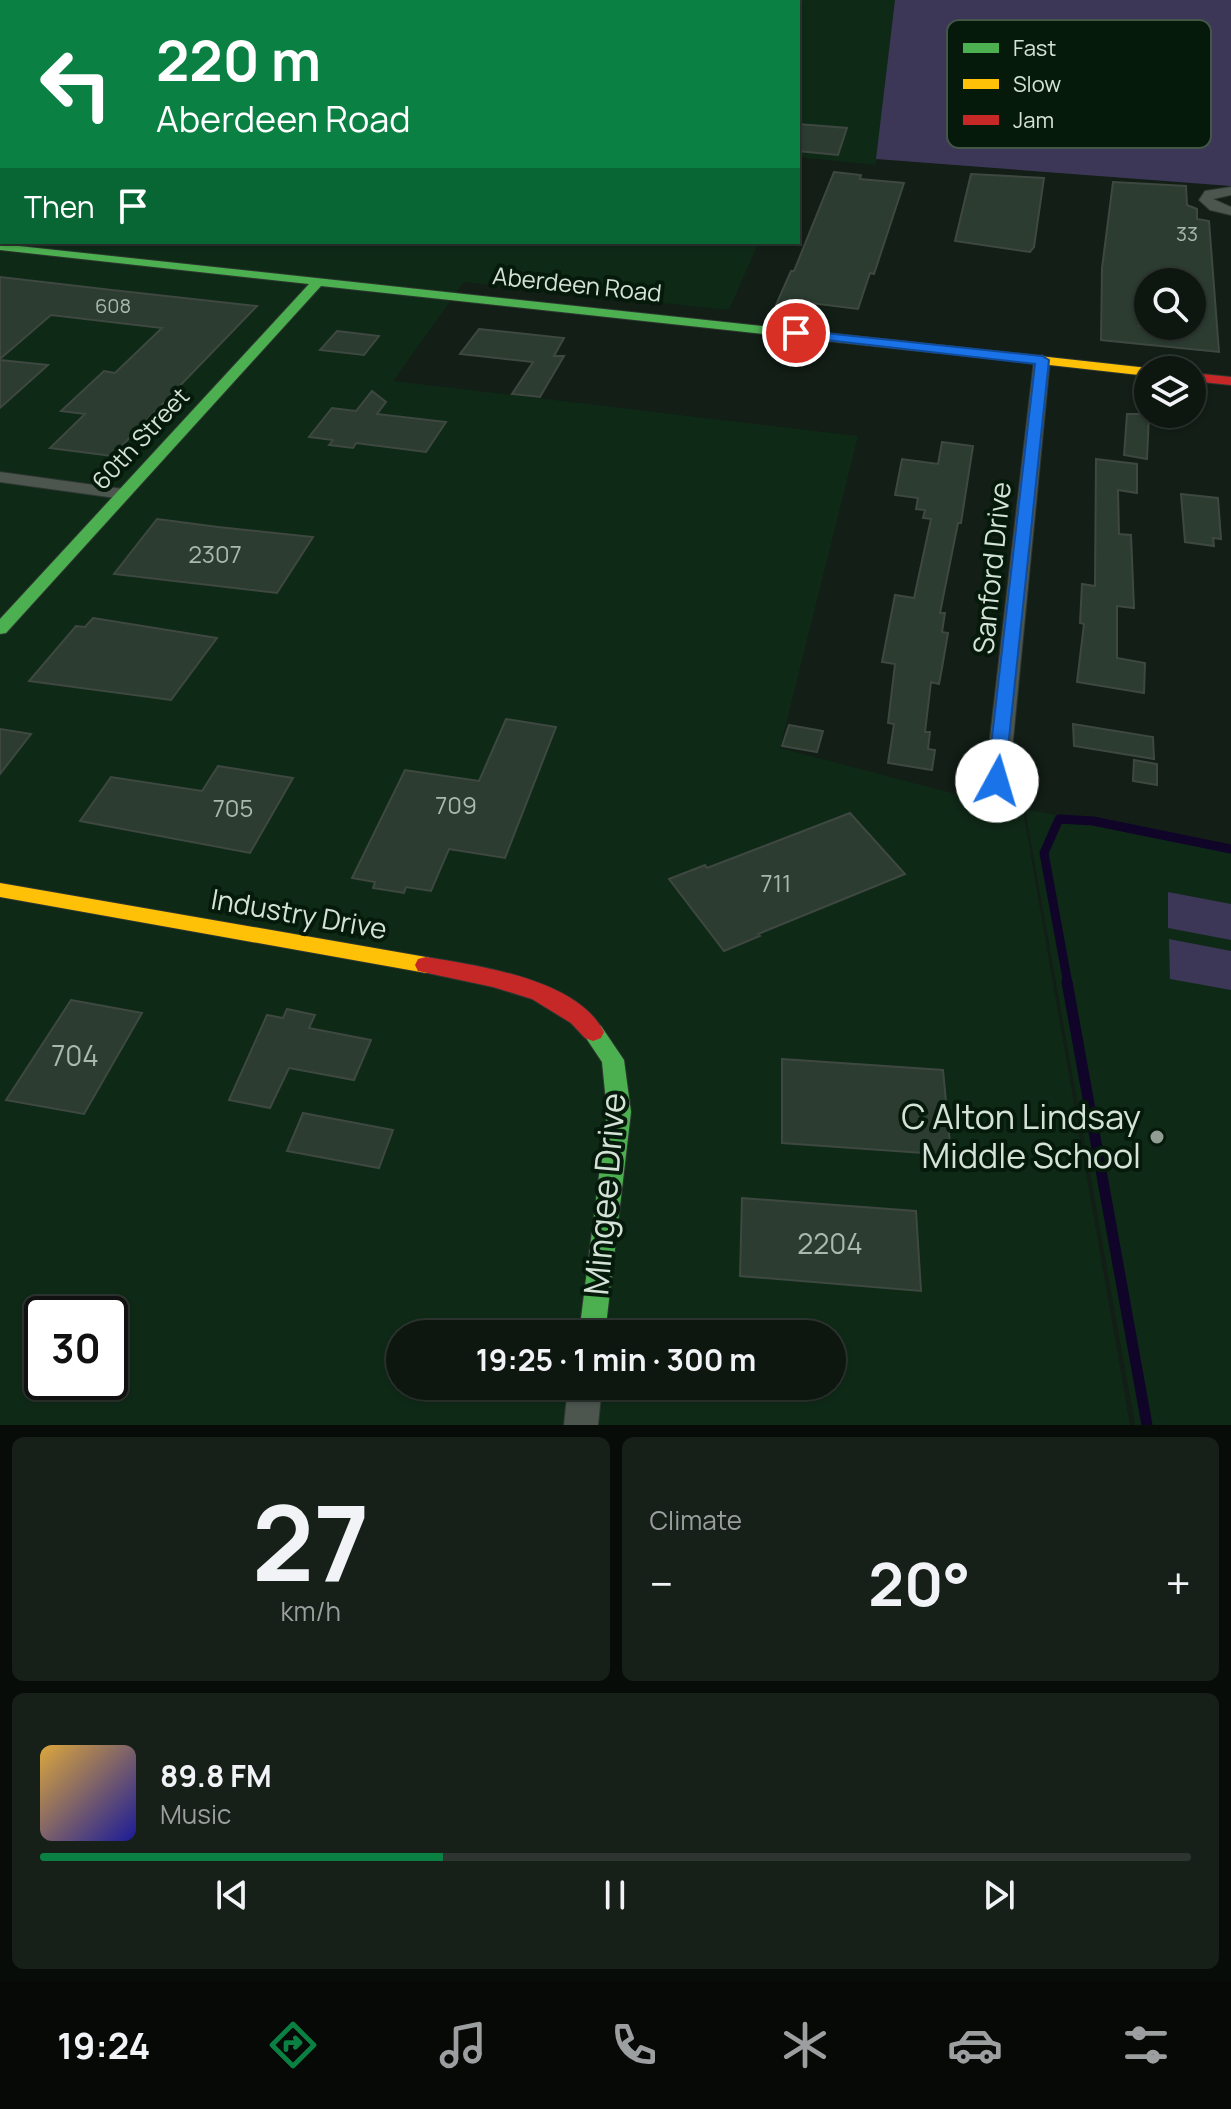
<!DOCTYPE html>
<html lang="en">
<head>
<meta charset="utf-8">
<style>
  body { margin:0; font-family:Manrope,sans-serif; background:#171f19; color:#f1f3f6; height:100vh; display:flex; flex-direction:column; font-size:30px; white-space:nowrap }
  * { box-sizing:border-box; margin:0 }
  p { font-size:26px; color:#9b9f9f }
  .icon { flex:none; width:44px; height:44px; fill:none; stroke:currentColor; stroke-width:2; stroke-linecap:round; stroke-linejoin:round }
  .map { position:relative; height:1425px; overflow:hidden }
  .details { display:flex; flex-direction:column; gap:12px; padding:12px; background:#080c09; flex:1 }
  .details>* { flex:none }
  .guide { position:absolute; left:0px; top:0px; width:800px; height:244px; box-shadow:0 2px 6px #0004,0 0 0 2px #2e3530; background:#0b8043; color:#fff; overflow:hidden }
  .fabs { position:absolute; left:1134px; top:268px; display:grid; gap:16px }
  .fabs a { display:grid; place-items:center; width:72px; height:72px; border-radius:50%; background:#0e1610; box-shadow:0 2px 6px #0004,0 0 0 2px #2e3530; font-size:40px }
  .speed { position:absolute; left:24px; top:1296px; display:flex; gap:16px; font-size:40px; font-weight:700; text-align:center }
  .speed>* { display:grid; place-content:center; width:104px; height:104px; border-radius:50%; background:#0e1610; box-shadow:0 2px 6px #0004,0 0 0 2px #2e3530; line-height:1 }
  .speed .limit { border:4px solid #111; border-radius:12px; background:#fff; color:#111 }
  .pin { position:absolute; display:grid; place-items:center; width:68px; height:68px; color:#fff; margin:-34px; border:4px solid #fff; border-radius:50%; box-shadow:0 2px 8px #0007 }
  .me { position:absolute; width:88px; margin:-44px; rotate:6deg; stroke-linejoin:round; filter:drop-shadow(0 0 6px #0008) }
  .turn { display:flex; align-items:center; gap:28px; height:168px; padding:0 24px; font-size:36px }
  .turn .icon { width:104px; height:104px; stroke-width:2.5 }
  .turn b { display:block; font-size:56px; line-height:68px }
  .then { display:flex; align-items:center; height:76px; padding:0 24px; background:#0003; gap:16px; font-size:30px }
  .big { font-size:60px; font-weight:700; line-height:1.1 }
  .details .card { flex:1; display:flex; flex-direction:column; justify-content:center; gap:12px; min-width:0; padding:0 28px; border-radius:12px; background:#171f19 }
  .details .dial { align-items:center; gap:0 }
  .dial b { font-size:104px; line-height:1 }
  .song { display:flex; align-items:center; gap:24px }
  .cover { width:96px; height:96px; border-radius:12px; background:linear-gradient(135deg,hsl(40 70% 55%),hsl(240 70% 35%)) }
  .played { height:8px; border-radius:4px; background:linear-gradient(90deg,#0b8043 35%,#2e3530 35%) }
  .keys { display:flex; justify-content:space-around; direction:ltr }
  .heat { display:flex; justify-content:space-between; align-items:center; font-size:44px; direction:ltr }
  .details .tiles { flex:1; display:grid; gap:12px; grid-template-columns:1fr 1fr }
  .card:last-child { grid-column:span 2 }
  .trip { position:absolute; left:386px; top:1320px; width:460px; height:80px; border-radius:40px; background:#0e1610; box-shadow:0 2px 6px #0004,0 0 0 2px #2e3530; font-weight:700; line-height:80px; text-align:center }
  .tab-bar { display:flex; height:128px; justify-content:space-around; align-items:center; background:#060906; color:#9b9f9f }
  .tab-bar .icon { width:56px; height:56px }
  .tab-bar .active { color:#0b8043 }
  .tab-bar b { font-size:36px; color:#f1f3f6 }
  .map>svg:first-child { display:block }
  .built { fill:#0f2917; fill-rule:evenodd }
  .green { fill:#3d3757 }
  .lines { fill:none; stroke-linecap:round; stroke-linejoin:round }
  .stream-far1 { stroke:#100429; stroke-width:9 }
  .stream { stroke:#100429; stroke-width:11 }
  .building { fill:#2c3c31; stroke:#3e4841; stroke-width:2; fill-rule:evenodd }
  .street-casing { stroke:#2e3731; stroke-width:2 }
  .fast-casing { stroke:#2e3731; stroke-width:2 }
  .slow-casing { stroke:#2e3731; stroke-width:2 }
  .jam-casing { stroke:#2e3731; stroke-width:2 }
  .street { fill:#4d554f; fill-rule:evenodd }
  .fast { fill:#4caf50; fill-rule:evenodd }
  .slow { fill:#ffc107; fill-rule:evenodd }
  .jam { fill:#c62828; fill-rule:evenodd }
  .route { fill:#1a73e8; stroke:#114b97; stroke-width:2 }
  .poi-dot { fill:#909d93; stroke:#051a0b; stroke-width:3 }
  .labels { text-anchor:middle; stroke-width:8; stroke-linejoin:round; paint-order:stroke }
  .far-number-label { font-size:20px; fill:#aab8ae }
  .far-street-label { font-size:24px; fill:#d4e2d7; stroke:#051a0b }
  .number-label { font-size:24px; fill:#aab8ae }
  .street-label { font-size:28px; fill:#d4e2d7; stroke:#051a0b }
  .near-number-label { font-size:28px; fill:#aab8ae }
  .near-poi-label { font-size:34px; fill:#d4e2d7; stroke:#051a0b; text-anchor:end }
  .near-street-label { font-size:34px; fill:#d4e2d7; stroke:#051a0b }
  .key { fill:#051a0b; stroke:#435648; stroke-width:2 }
  .key-label { font-size:22px; fill:#d4e2d7 }
</style>
</head>
<body>
<div class="map">
<svg width="1231" height="1425" viewBox="0 0 1231 1425">
  <rect width="100%" height="100%" fill="#121e16"/>
  <path class="built" d="M0 0H895L876 165 798 157V2H2V242H759L729 310 464 282 393 381 858 436 780 748 971 798 1022 805 1130 1425H0ZM42 1314H110V1382H42ZM400 1334H832V1386H400Z
    M1025 809 1231 850V1425H1135Z"/>
  <path class="green" d="M895 0H1231V186L876 159Z
    M1168 892 1231 904V940L1168 928Z
    M1169 939 1231 951V990L1170 979Z"/>
  <g class="lines">
    <path class="stream-far1" d="M1068 984 1044 853 1059 819 1093 821 1231 849"/>
    <path class="stream" d="M1067 982 1147 1425"/>
  </g>
  <path class="building" d="M798 124 847 128 838 155 798 151Z
    M834 172 861 175 860 179 904 183 874 274 870 273 858 309 811 303 808 309 776 305 791 271H794Z
    M971 174 1044 178 1034 247 1030 252 955 241Z
    M1113 182 1186 186 1187 205 1197 209V219L1209 221 1219 352 1101 340 1102 268ZM1140 282H1192V326H1139Z
    M0 277 112 290 257 306 112 456 50 448 85 414 61 411 104 371 115 373 162 328 51 315 0 359Z
    M479 329 564 338 554 356H564L540 397 512 394 533 362 460 354Z
    M337 331 379 336 364 355 320 350Z
    M0 360 48 365 0 408Z
    M372 391 386 402 377 414 446 422 426 452 356 443 353 448 329 445 333 440 309 437 332 408 356 411Z
    M1127 414H1149L1147 459 1124 455Z
    M942 442 973 446 961 523H958L940 613H945L942 632 948 633 942 668 939 684 931 682 925 732H930L928 749 935 750 932 770 888 763 894 724 888 723 895 664 882 662 895 595 914 598 931 519 923 518 925 510 916 509 918 498 895 495 902 459 938 464Z
    M1096 459 1137 464V493L1118 490 1119 534 1131 535 1134 608 1117 606V658L1145 663 1144 693 1077 682 1084 624 1080 623 1082 584 1095 586Z
    M1181 494 1218 498 1221 539 1213 538 1214 546 1185 542Z
    M157 519 218 527 313 537 277 593 114 574Z
    M93 618 217 638 171 700 29 681 76 626 85 627Z
    M506 719 556 727 505 858 449 849 431 891 406 887 404 893 373 888 375 882 352 878 405 770 479 781Z
    M1073 724 1153 737 1154 759 1074 746Z
    M789 725 823 731 817 752 782 746Z
    M0 729 31 734 0 774Z
    M1134 760 1157 764V785L1133 781Z
    M218 766 293 778 250 853 80 821 111 777 202 791Z
    M850 813 905 874 758 934 760 936 724 951 669 879 705 865 707 868Z
    M71 1000 142 1013 84 1114 6 1100Z
    M287 1009 315 1015 309 1028 371 1040 354 1080 289 1068 270 1108 229 1100 267 1015 283 1018Z
    M782 1059 943 1070 951 1155 782 1143Z
    M303 1113 393 1130 379 1168 287 1151Z
    M742 1198 916 1211 921 1291 740 1276Z"/>
  <g class="lines">
    <g class="street-casing">
      <path id="street" d="M1231 187V195L1213 199 1231 207V215L1210 210 1199 200 1205 191Z
        M1042 355 1050 360 1009 781 1005 787H989L985 781 1034 360Z
        M0 472 123 489 132 494 123 499 0 482Z
        M568 1386H602L598 1425H564Z"/>
    </g>
    <g class="fast-casing">
      <path id="fast" d="M2 118V124L0 125V119Z
        M0 244 938 345 944 349 938 353 321 286 6 633 0 634V619L309 284 0 250Z
        M593 1023 601 1026 624 1060 631 1112 605 1334H579L607 1112 602 1062 582 1032 585 1026Z"/>
    </g>
    <g class="slow-casing">
      <path id="slow" d="M938 345 1148 368 1153 370H1148V376L933 352V346Z
        M0 883 426 957 434 959 437 965 434 971 426 973 0 897Z"/>
    </g>
    <g class="jam-casing">
      <path id="jam" d="M1192 373 1231 377V385L1192 381Z
        M426 957C479 966 577 979 604 1032L601 1038 593 1041 585 1038 571 1023 532 999 493 987 418 971 415 965 418 959Z"/>
    </g>
    <use href="#street" class="street"/>
    <use href="#fast" class="fast"/>
    <use href="#slow" class="slow"/>
    <use href="#jam" class="jam"/>
  </g>
  <path class="route" d="M796 330 1042 356 1049 360 1004 786 997 787 987 781 1035 364 791 336 790 333Z"/>
  <circle class="poi-dot" cx="1157" cy="1137" r="8"/>
  <g class="labels">
    <g class="far-number-label">
      <text x="1187" y="241">33</text>
      <text x="113" y="313">608</text>
    </g>
    <g class="far-street-label">
      <text transform="translate(577 285) rotate(6)" y="8">Aberdeen Road</text>
      <text transform="translate(141 439) rotate(-47)" y="8">60th Street</text>
    </g>
    <g class="number-label">
      <text x="215" y="563">2307</text>
      <text x="456" y="814">709</text>
      <text x="233" y="817">705</text>
      <text x="776" y="892">711</text>
    </g>
    <g class="street-label">
      <text transform="translate(992 568) rotate(-84)" y="10">Sanford Drive</text>
      <text transform="translate(299 914) rotate(10)" y="10">Industry Drive</text>
    </g>
    <g class="near-number-label">
      <text x="75" y="1066">704</text>
      <text x="830" y="1254">2204</text>
    </g>
    <g class="near-poi-label">
      <text x="1141" y="1129">C Alton Lindsay<tspan x="1141" dy="39">Middle School</tspan></text>
    </g>
    <g class="near-street-label">
      <text transform="translate(605 1194) rotate(-85)" y="12">Mingee Drive</text>
    </g>
  </g>
  <rect x="947" y="20" width="264" height="128" rx="12" class="key"/>
  <rect x="963" y="43" width="36" height="10" fill="#4caf50"/>
  <rect x="963" y="79" width="36" height="10" fill="#ffc107"/>
  <rect x="963" y="115" width="36" height="10" fill="#c62828"/>
  <g class="key-label">
    <text x="1013" y="56">Fast</text>
    <text x="1013" y="92">Slow</text>
    <text x="1013" y="128">Jam</text>
  </g>
</svg>
<div class="fabs">
<a><svg class="icon" aria-label="search" viewBox="0 0 24 24"><circle cx="10" cy="10" r="6"/><path d="M15 15l6 6"/></svg></a>
<a><svg class="icon" aria-label="layers" viewBox="0 0 24 24"><path d="M12 4l9 5-9 5-9-5zM3 14l9 5 9-5"/></svg></a>
</div>
<div class="speed"><div class="limit">30</div></div>
<div class="pin" style="left:796px;top:333px;background:#d93025"><svg class="icon" aria-label="arrive" viewBox="0 0 24 24"><path d="M6 21V4h12l-3 4 3 4H6"/></svg></div>
<svg class="me" style="left:997px;top:781px" viewBox="-20 -20 40 40"><circle r="19" fill="#fff"/><path d="M0-13L10 11 0 6-10 11z" fill="#1a73e8"/></svg>
<div class="trip">19:25 · 1 min · 300 m</div>
<div class="guide">
<div class="turn"><svg class="icon" aria-label="left" viewBox="0 0 24 24"><path d="M17 20v-9H6M10 6l-5 5 5 5"/></svg><div><b>220 m</b>Aberdeen Road</div></div>
<div class="then">Then<svg class="icon" aria-label="arrive" viewBox="0 0 24 24"><path d="M6 21V4h12l-3 4 3 4H6"/></svg></div>
</div>
</div>
<section class="details">
<div class="tiles">
<div class="card dial"><b>27</b><p>km/h</p></div>
<div class="card"><p>Climate</p>
<div class="heat"><a>−</a><b class="big">20°</b><a>+</a></div>
</div>
<div class="card">
<div class="song"><i class="cover"></i><div><b>89.8 FM</b><p>Music</p></div></div>
<div class="played"></div>
<div class="keys"><svg class="icon" aria-label="previous" viewBox="0 0 24 24"><path d="M18 5L8 12l10 7zM5 5v14"/></svg><svg class="icon" aria-label="pause" viewBox="0 0 24 24"><path d="M8 5v14M16 5v14"/></svg><svg class="icon" aria-label="next" viewBox="0 0 24 24"><path d="M6 5l10 7-10 7zM19 5v14"/></svg></div>
</div>
</div>
</section>
<nav class="tab-bar">
<b>19:24</b>
<svg class="icon active" aria-label="directions" viewBox="0 0 24 24"><path d="M12 3l9 9-9 9-9-9zM9 14v-3h6M13 9l2 2-2 2"/></svg>
<svg class="icon" aria-label="music" viewBox="0 0 24 24"><path d="M9 18V5l10-2v13"/><circle cx="6" cy="18" r="3"/><circle cx="16" cy="16" r="3"/></svg>
<svg class="icon" aria-label="phone" viewBox="0 0 24 24"><path d="M5 4h4l2 5-3 2q2 4 5 5l2-3 5 2v4C11 20 4 13 5 4z"/></svg>
<svg class="icon" aria-label="climate" viewBox="0 0 24 24"><path d="M12 3v18M4 7l16 10M4 17L20 7"/></svg>
<svg class="icon" aria-label="car" viewBox="0 0 24 24"><path d="M5 17H2v-5l4-1 3-4h7l3 4 3 1v5h-3M9 17h6M6 11h13"/><circle cx="7" cy="17" r="2"/><circle cx="17" cy="17" r="2"/></svg>
<svg class="icon" aria-label="filters" viewBox="0 0 24 24"><path d="M4 7h16M4 17h16"/><circle cx="9" cy="7" r="2"/><circle cx="15" cy="17" r="2"/></svg>
</nav>
</body>
</html>
